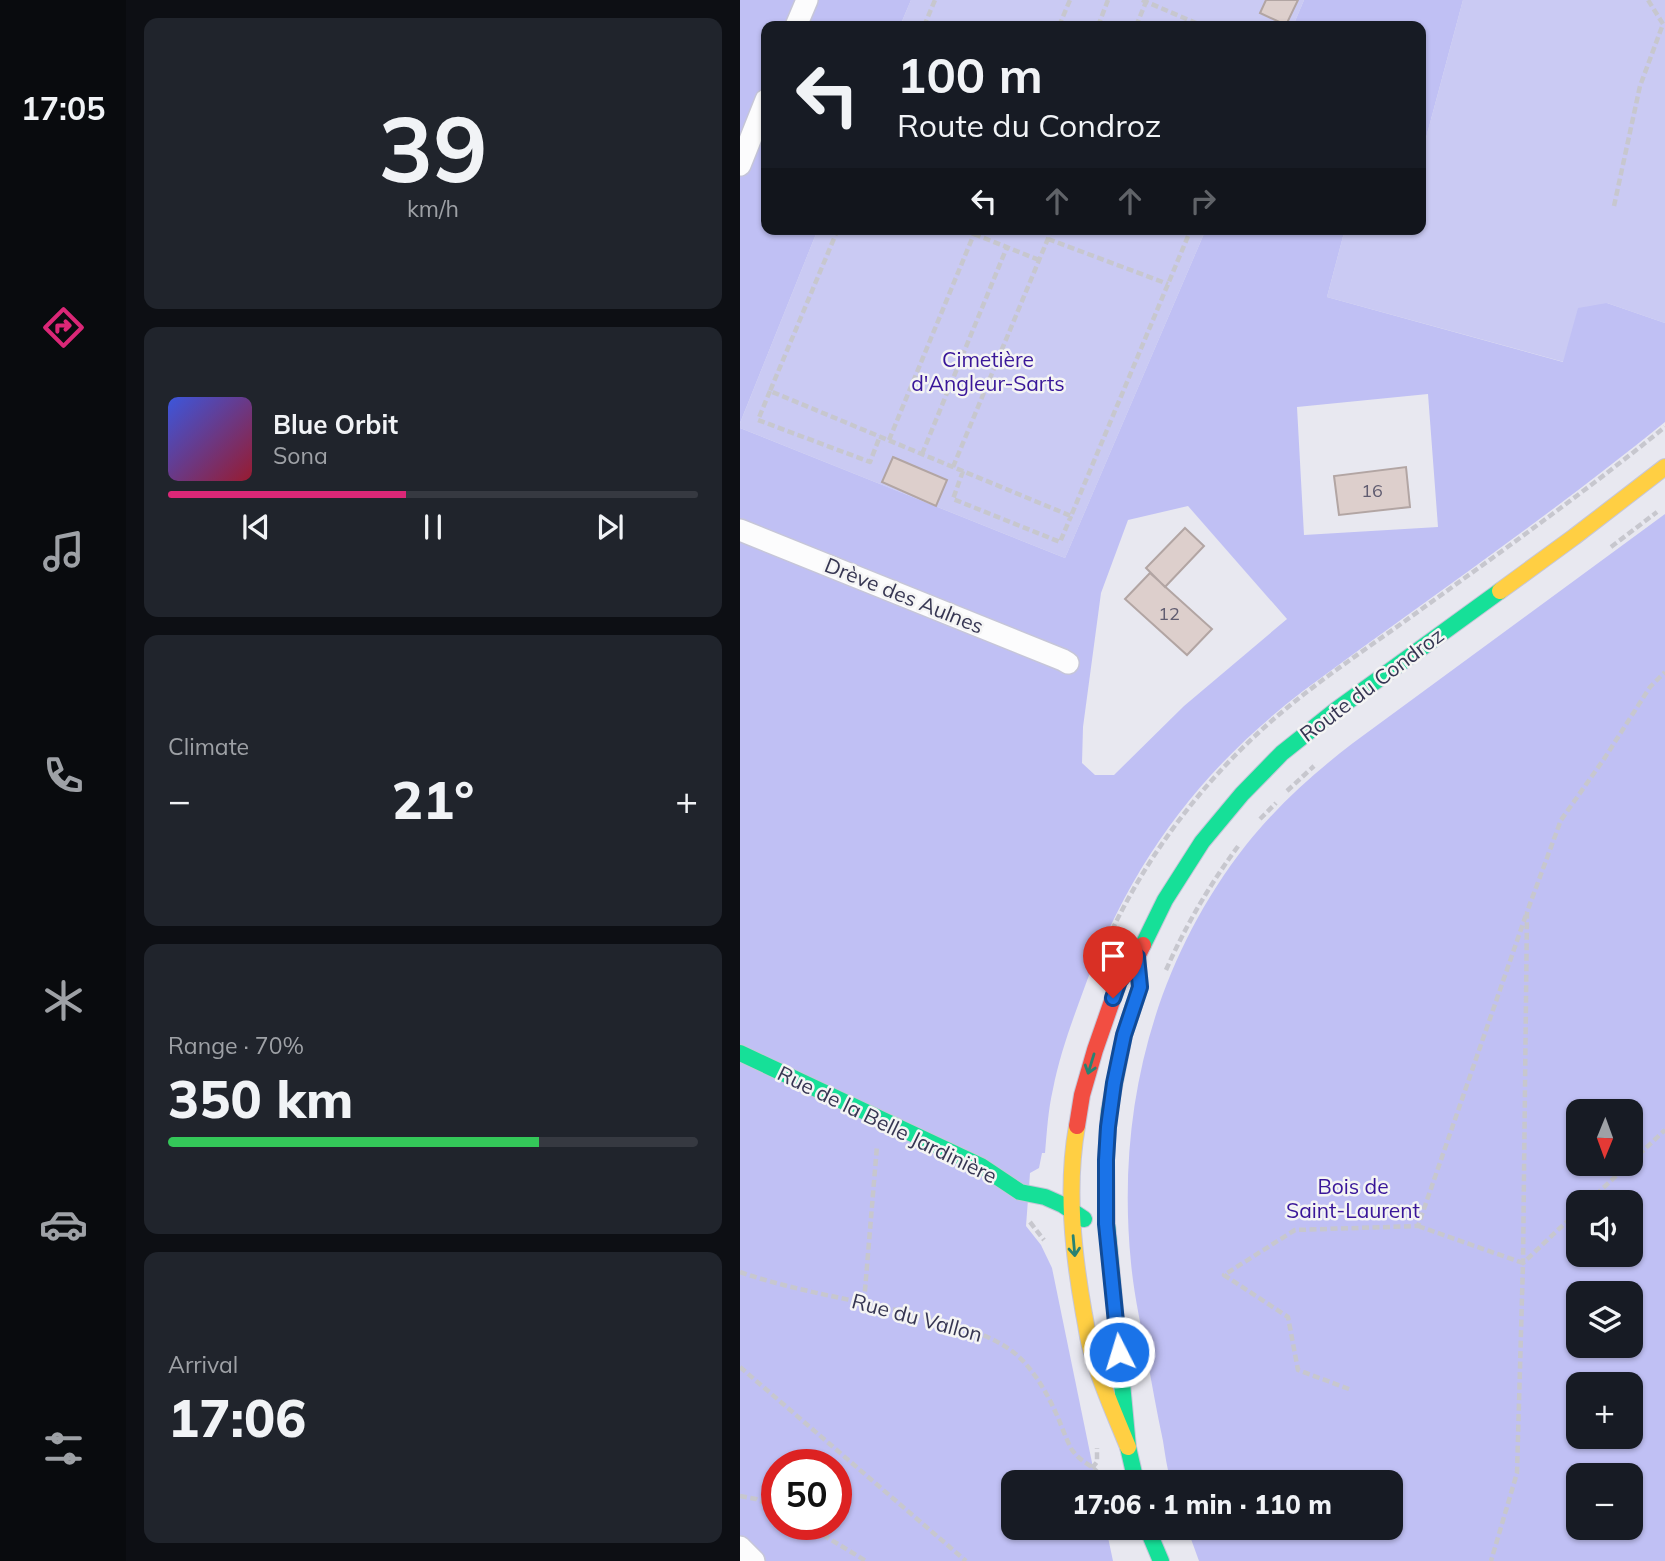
<!DOCTYPE html>
<html lang="en">
<head>
<meta charset="utf-8">
<style>
  body { margin:0; font-family:Mulish,sans-serif; background:#20242c; color:#f1f3f6; height:100vh; display:flex; flex-direction:column; font-size:26px; white-space:nowrap }
  * { box-sizing:border-box; margin:0 }
  p { font-size:23px; color:#9ea1a6 }
  .icon { flex:none; width:38px; height:38px; fill:none; stroke:currentColor; stroke-width:2; stroke-linecap:round; stroke-linejoin:round }
  .map { position:relative; flex:1; overflow:hidden }
  .panel { display:flex; flex-direction:column; gap:18px; padding:18px; background:#0d0f14; width:614px }
  .panel>* { flex:none }
  .guide { position:absolute; left:21px; top:21px; width:665px; height:214px; border-radius:14px; box-shadow:0 2px 5px #0004; background:#171b24; color:#f1f3f6; overflow:hidden }
  .needle { width:46px; rotate:181deg }
  .tools { position:absolute; left:826px; top:1099px; display:grid; gap:14px }
  .tools a { display:grid; place-items:center; width:77px; height:77px; border-radius:14px; background:#171b24; box-shadow:0 2px 5px #0004; font-size:35px }
  .speed { position:absolute; left:21px; top:1449px; display:flex; gap:14px; font-size:35px; font-weight:700; text-align:center }
  .speed>* { display:grid; place-content:center; width:91px; height:91px; border-radius:50%; background:#171b24; box-shadow:0 2px 5px #0004; line-height:1 }
  .speed .limit { border:10px solid #d22; background:#fff; color:#111 }
  .pin { position:absolute; display:grid; place-items:center; width:60px; height:60px; color:#fff; margin:-72px -30px; border-radius:50% 50% 50% 0; rotate:-45deg; box-shadow:0 0 7px #0007 }
  .pin .icon { rotate:45deg }
  .me { position:absolute; width:77px; margin:-38px; rotate:355deg; stroke-linejoin:round; filter:drop-shadow(0 0 5px #0008) }
  .turn { display:flex; align-items:center; gap:24px; height:147px; padding:0 21px; font-size:32px }
  .turn .icon { width:91px; height:91px; stroke-width:2.5 }
  .turn b { display:block; font-size:49px; line-height:60px }
  .lanes { display:flex; align-items:center; height:66px; padding:0 21px; background:#0003; justify-content:center; gap:35px; direction:ltr }
  .lanes .off { opacity:.35 }
  .big { font-size:52px; font-weight:800; line-height:1.1 }
  .panel .widget { flex:1; display:flex; flex-direction:column; justify-content:center; gap:10px; min-width:0; padding:0 24px; border-radius:14px; background:#20242c }
  .panel .dial { align-items:center; gap:0 }
  .dial b { font-size:91px; line-height:1 }
  .song { display:flex; align-items:center; gap:21px }
  .cover { width:84px; height:84px; border-radius:10px; background:linear-gradient(135deg,hsl(230 70% 55%),hsl(350 70% 35%)) }
  .played { height:7px; border-radius:4px; background:linear-gradient(90deg,#db2777 45%,#363941 45%) }
  .keys { display:flex; justify-content:space-around; direction:ltr }
  .heat { display:flex; justify-content:space-between; align-items:center; font-size:38px; direction:ltr }
  .charge { height:10px; border-radius:5px; background:linear-gradient(90deg,#34c759 70%,#363941 0) }
  .trip { position:absolute; left:261px; top:1470px; width:402px; height:70px; border-radius:14px; background:#171b24; box-shadow:0 2px 5px #0004; font-weight:800; line-height:70px; text-align:center }
  main { display:flex; flex:1; min-height:0 }
  .dock { display:flex; flex-direction:column; width:126px; justify-content:space-around; align-items:center; background:#090b0e; color:#9ea1a6 }
  .dock .icon { width:49px; height:49px }
  .dock .current { color:#db2777 }
  .dock b { font-size:32px; color:#f1f3f6 }
  .map>svg:first-child { display:block }
  .green { fill:#cacaf3 }
  .forest { fill:#c0c0f4; fill-rule:evenodd }
  .building { fill:#ddcfcc; stroke:#b2a5a3; stroke-width:2 }
  .lines { fill:none; stroke-linecap:round; stroke-linejoin:round }
  .street-casing { stroke:#c6c6d8; stroke-width:24 }
  .fast-casing { stroke:#c6c6d8; stroke-width:18 }
  .slow-casing { stroke:#c6c6d8; stroke-width:18 }
  .jam-casing { stroke:#c6c6d8; stroke-width:18 }
  .path { stroke:#c7c7ce; stroke-width:4.5; stroke-dasharray:7 3.5; stroke-linecap:butt }
  .street { stroke:#fcfcfd; stroke-width:21 }
  .fast { stroke:#16e098; stroke-width:16 }
  .slow { stroke:#ffcf43; stroke-width:16 }
  .jam { stroke:#f24e42; stroke-width:16 }
  .oneway { stroke:#288272 }
  .route-casing { stroke:#114b97; stroke-width:18 }
  .route { stroke:#1a73e8; stroke-width:12 }
  .labels { text-anchor:middle; stroke-width:5; stroke-linejoin:round; paint-order:stroke }
  .number-label { font-size:18px; fill:#605c70 }
  .park-label { font-size:21px; fill:#391699; stroke:#f4f4f4 }
  .street-label { font-size:21px; fill:#363652; stroke:#f4f4f4 }
</style>
</head>
<body>
<main>
<nav class="dock">
<b>17:05</b>
<svg class="icon current" aria-label="directions" viewBox="0 0 24 24"><path d="M12 3l9 9-9 9-9-9zM9 14v-3h6M13 9l2 2-2 2"/></svg>
<svg class="icon" aria-label="music" viewBox="0 0 24 24"><path d="M9 18V5l10-2v13"/><circle cx="6" cy="18" r="3"/><circle cx="16" cy="16" r="3"/></svg>
<svg class="icon" aria-label="phone" viewBox="0 0 24 24"><path d="M5 4h4l2 5-3 2q2 4 5 5l2-3 5 2v4C11 20 4 13 5 4z"/></svg>
<svg class="icon" aria-label="climate" viewBox="0 0 24 24"><path d="M12 3v18M4 7l16 10M4 17L20 7"/></svg>
<svg class="icon" aria-label="car" viewBox="0 0 24 24"><path d="M5 17H2v-5l4-1 3-4h7l3 4 3 1v5h-3M9 17h6M6 11h13"/><circle cx="7" cy="17" r="2"/><circle cx="17" cy="17" r="2"/></svg>
<svg class="icon" aria-label="filters" viewBox="0 0 24 24"><path d="M4 7h16M4 17h16"/><circle cx="9" cy="7" r="2"/><circle cx="15" cy="17" r="2"/></svg>
</nav>
<section class="panel">
<div class="widget dial"><b>39</b><p>km/h</p></div>
<div class="widget">
<div class="song"><i class="cover"></i><div><b>Blue Orbit</b><p>Sona</p></div></div>
<div class="played"></div>
<div class="keys"><svg class="icon" aria-label="previous" viewBox="0 0 24 24"><path d="M18 5L8 12l10 7zM5 5v14"/></svg><svg class="icon" aria-label="pause" viewBox="0 0 24 24"><path d="M8 5v14M16 5v14"/></svg><svg class="icon" aria-label="next" viewBox="0 0 24 24"><path d="M6 5l10 7-10 7zM19 5v14"/></svg></div>
</div>
<div class="widget"><p>Climate</p>
<div class="heat"><a>−</a><b class="big">21°</b><a>+</a></div>
</div>
<div class="widget"><p>Range · 70%</p><b class="big">350 km</b><div class="charge"></div></div>
<div class="widget"><p>Arrival</p><b class="big">17:06</b></div>
</section>
<div class="map">
<svg width="925" height="1561" viewBox="0 0 925 1561">
  <rect width="100%" height="100%" fill="#e8e8f0"/>
  <path class="green" d="M171 0H564L553 26H160Z
    M723 0H925V323L867 303 824 362 587 297 605 229H681V137L686 138Z
    M78 229H466L325 558 0 428V423Z"/>
  <path class="forest" d="M0 0H171L160 26H26V229H78L0 423Z
    M564 0H723L686 138 681 137V26H553Z
    M466 229H605L587 297 823 362 838 308 867 303 925 323V422C808 517 684 602 563 691 454 775 388 868 341 997 330 1027 319 1058 313 1089 308 1110 307 1132 305 1153H302L299 1168 290 1173 286 1226 301 1245 312 1268 356 1482H273V1528H366L373 1561H0V428L325 558ZM688 394 698 527 564 535 557 407ZM448 506 547 619 444 706 374 775H355L342 763 343 727 361 593 388 520ZM37 1465H96V1524H37Z
    M925 514V1561H459L447 1528H651V1482H431C427 1469 425 1454 423 1441 417 1413 412 1385 407 1357 401 1326 394 1295 391 1263 376 1113 412 965 506 845 537 806 574 773 613 743ZM838 1111H891V1164H838ZM838 1202H891V1255H838ZM838 1293H891V1346H838ZM838 1384H891V1437H838ZM838 1475H891V1528H838Z"/>
  <path class="building" d="M526 0H558L546 25 520 13Z
    M153 457 207 480 196 506 142 482Z
    M666 467 670 507 599 515 594 476Z
    M445 528 464 546 425 587 406 568Z
    M410 573 472 629 447 655 385 599Z"/>
  <g class="lines">
    <g class="street-casing">
      <path id="street" d="M56 26 67 0
        M0 165 26 100
        M0 530 323 660 328 663
        M0 1547 14 1561"/>
    </g>
    <g class="fast-casing">
      <path id="fast" d="M403 945 425 900 462 842 502 794 542 753 596 710 760 591
        M0 1053 241 1166 280 1192 305 1197 323 1205 344 1219
        M396 1482 388 1447 367 1224 366 1160 369 1112 384 1035 400 987 397 957
        M407 1528 421 1561"/>
    </g>
    <g class="slow-casing">
      <path id="slow" d="M760 591 834 537 925 467
        M337 1126C326 1188 333 1252 344 1314 347 1328 348 1343 353 1356 362 1387 376 1417 388 1447"/>
    </g>
    <g class="jam-casing">
      <path id="jam" d="M337 1126 342 1095 355 1050 379 981 397 957 403 945"/>
    </g>
    <path class="path" d="M402 0 463 26
      M184 26 195 0
      M319 26 330 0
      M358 26 368 0
      M396 26 406 2
      M874 206 900 86 923 24 908 0
      M98 229 30 391 331 516 451 229
      M234 234 299 260
      M308 239 428 284
      M30 391 18 420 130 462 140 436
      M149 440 236 229
      M182 454 267 247
      M213 467 312 229
      M223 471 213 499 320 542 331 516
      M871 547 917 512
      M547 791 574 766
      M520 819 536 803
      M359 959C397 869 454 790 527 725 574 683 628 648 679 611 762 551 845 492 925 427
      M426 970C446 925 470 884 499 845
      M891 1162 925 1130
      M848 1202 889 1164
      M838 1211 783 1263 787 912 821 820 864 759 910 687 925 672
      M290 1222 304 1240
      M678 1226 783 1263 777 1473 751 1561
      M0 1272C66 1295 136 1302 203 1322 232 1331 261 1338 283 1361 299 1378 310 1399 319 1420 323 1430 327 1441 332 1450 338 1458 344 1462 352 1467 357 1471 362 1477 367 1482
      M124 1302 137 1146
      M0 1367 226 1561
      M609 1389 558 1370 548 1317 484 1275 555 1230 678 1226 787 912
      M352 1468 357 1462V1448
      M0 1496 16 1499 37 1509
      M65 1524 126 1561"/>
    <use href="#street" class="street"/>
    <use href="#fast" class="fast"/>
    <use href="#slow" class="slow"/>
    <use href="#jam" class="jam"/>
  </g>
  <defs><path id="oneway-shaft" d="M-6 0H5M1.5-3L5.5 0L1.5 3" fill="none" stroke-width="1.6" stroke-linecap="round" stroke-linejoin="round" transform="scale(1.75)"/></defs>
  <g class="oneway">
    <use href="#oneway-shaft" transform="translate(351 1064) rotate(107)"/>
    <use href="#oneway-shaft" transform="translate(334 1246) rotate(85)"/>
  </g>
  <g class="lines">
    <g class="route-casing">
      <path id="route" d="M373 998 379 981 397 957 400 987 384 1035 374 1083 368 1127 366 1160V1224L379 1352"/>
    </g>
    <use href="#route" class="route"/>
  </g>
  <g class="labels">
    <g class="number-label">
      <text x="632" y="497">16</text>
      <text x="429" y="620">12</text>
    </g>
    <g class="park-label">
      <text x="248" y="367">Cimetière<tspan x="248" dy="24">d'Angleur-Sarts</tspan></text>
      <text x="613" y="1194">Bois de<tspan x="613" dy="24">Saint-Laurent</tspan></text>
    </g>
    <g class="street-label">
      <text transform="translate(164 596) rotate(22)" y="7">Drève des Aulnes</text>
      <text transform="translate(632 685) rotate(-37)" y="7">Route du Condroz</text>
      <text transform="translate(147 1125) rotate(26)" y="7">Rue de la Belle Jardinière</text>
      <text transform="translate(177 1318) rotate(15)" y="7">Rue du Vallon</text>
    </g>
  </g>
</svg>
<div class="tools">
<a><svg class="needle" viewBox="-14 -14 28 28"><path d="M0-13l5 13h-10z" fill="#e53935"/><path d="M0 13l5-13h-10z" fill="#9ea1a6"/></svg></a>
<a><svg class="icon" aria-label="sound" viewBox="0 0 24 24"><path d="M4 9h4l5-4v14l-5-4H4zM17 9q2 3 0 6"/></svg></a>
<a><svg class="icon" aria-label="layers" viewBox="0 0 24 24"><path d="M12 4l9 5-9 5-9-5zM3 14l9 5 9-5"/></svg></a>
<a>+</a>
<a>−</a>
</div>
<div class="speed"><div class="limit">50</div></div>
<div class="pin" style="left:373px;top:998px;background:#d93025"><svg class="icon" aria-label="arrive" viewBox="0 0 24 24"><path d="M6 21V4h12l-3 4 3 4H6"/></svg></div>
<svg class="me" style="left:379px;top:1352px" viewBox="-20 -20 40 40"><circle r="17" fill="#1a73e8" stroke="#fff" stroke-width="3"/><path d="M0-11L8 9 0 5-8 9z" fill="#fff"/></svg>
<div class="trip">17:06 · 1 min · 110 m</div>
<div class="guide">
<div class="turn"><svg class="icon" aria-label="left" viewBox="0 0 24 24"><path d="M17 20v-9H6M10 6l-5 5 5 5"/></svg><div><b>100 m</b>Route du Condroz</div></div>
<div class="lanes"><svg class="icon" aria-label="left" viewBox="0 0 24 24"><path d="M17 20v-9H6M10 6l-5 5 5 5"/></svg><svg class="icon off" aria-label="ahead" viewBox="0 0 24 24"><path d="M12 20V5M6 11l6-6 6 6"/></svg><svg class="icon off" aria-label="ahead" viewBox="0 0 24 24"><path d="M12 20V5M6 11l6-6 6 6"/></svg><svg class="icon off" aria-label="right" viewBox="0 0 24 24"><path d="M7 20v-9h11M14 6l5 5-5 5"/></svg></div>
</div>
</div>
</main>
</body>
</html>
